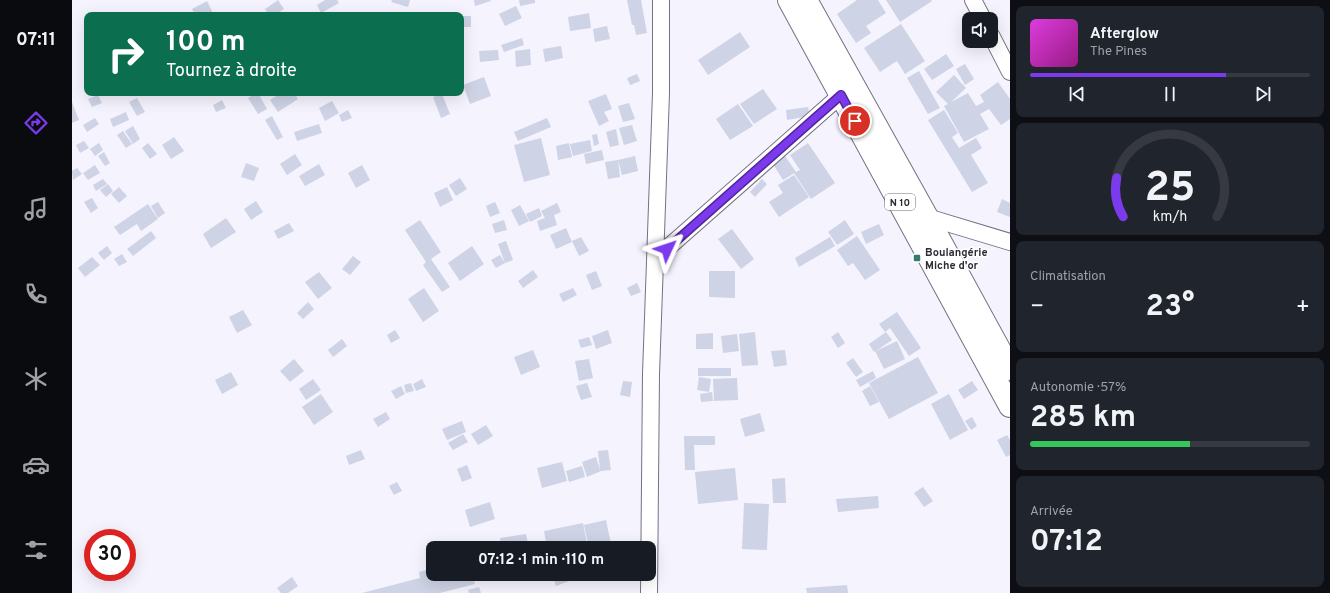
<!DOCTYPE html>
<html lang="fr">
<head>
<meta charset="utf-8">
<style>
  body { margin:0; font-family:Overpass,sans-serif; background:#20242c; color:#f1f3f6; height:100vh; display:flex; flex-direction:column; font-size:15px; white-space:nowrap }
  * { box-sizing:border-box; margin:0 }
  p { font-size:13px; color:#9ea1a6 }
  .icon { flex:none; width:22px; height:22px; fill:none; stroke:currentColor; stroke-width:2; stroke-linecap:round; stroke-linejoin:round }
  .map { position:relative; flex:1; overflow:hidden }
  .side { display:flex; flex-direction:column; gap:6px; padding:6px; background:#0d0f14; width:320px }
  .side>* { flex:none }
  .hud { position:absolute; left:12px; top:12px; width:380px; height:84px; border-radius:8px; box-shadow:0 4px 16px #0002; background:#0b6e4f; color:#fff; overflow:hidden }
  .controls { position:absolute; left:890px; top:12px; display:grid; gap:8px }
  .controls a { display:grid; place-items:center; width:36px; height:36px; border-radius:8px; background:#171b24; box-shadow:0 4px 16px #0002; font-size:20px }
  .speed { position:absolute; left:12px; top:529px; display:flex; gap:8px; font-size:20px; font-weight:700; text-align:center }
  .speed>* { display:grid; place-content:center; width:52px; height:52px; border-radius:50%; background:#171b24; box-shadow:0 4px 16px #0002; line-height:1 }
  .speed .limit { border:6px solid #d22; background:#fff; color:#111 }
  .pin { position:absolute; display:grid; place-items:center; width:34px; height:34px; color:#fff; margin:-17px; border:2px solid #fff; border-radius:50%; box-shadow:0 1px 4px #0007 }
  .me { position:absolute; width:44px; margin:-22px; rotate:48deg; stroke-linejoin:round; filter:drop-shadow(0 0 3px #0008) }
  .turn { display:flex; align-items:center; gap:14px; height:84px; padding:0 16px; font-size:18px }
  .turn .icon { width:52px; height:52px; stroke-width:2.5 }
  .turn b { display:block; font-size:28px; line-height:34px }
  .big { font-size:30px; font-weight:700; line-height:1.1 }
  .side .widget { flex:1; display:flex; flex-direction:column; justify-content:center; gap:6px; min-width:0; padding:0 14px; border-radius:8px; background:#20242c }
  .side .dial { align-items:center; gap:0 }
  .dial svg { height:104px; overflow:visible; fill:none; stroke:#363941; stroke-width:7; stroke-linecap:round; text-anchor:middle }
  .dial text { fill:#f1f3f6; stroke:none }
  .song { display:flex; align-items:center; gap:12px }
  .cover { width:48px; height:48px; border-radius:6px; background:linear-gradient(135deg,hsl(300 70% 55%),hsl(310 70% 35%)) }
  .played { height:4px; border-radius:2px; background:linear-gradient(90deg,#7c3aed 70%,#363941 70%) }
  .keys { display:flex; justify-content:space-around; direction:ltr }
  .heat { display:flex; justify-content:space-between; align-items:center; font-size:22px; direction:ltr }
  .charge { height:6px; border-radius:3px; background:linear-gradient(90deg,#34c759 57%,#363941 0) }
  .trip { position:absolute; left:354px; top:541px; width:230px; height:40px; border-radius:8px; background:#171b24; box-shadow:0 4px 16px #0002; font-weight:700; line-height:40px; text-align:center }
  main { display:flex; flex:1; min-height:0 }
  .tab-bar { display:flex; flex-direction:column; width:72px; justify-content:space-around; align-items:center; background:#090b0e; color:#9ea1a6 }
  .tab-bar .icon { width:28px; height:28px }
  .tab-bar .active { color:#7c3aed }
  .tab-bar b { font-size:18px; color:#f1f3f6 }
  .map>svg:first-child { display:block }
  .building { fill:#ced3e5 }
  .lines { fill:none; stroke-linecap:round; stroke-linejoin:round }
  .street-casing { stroke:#757181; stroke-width:18 }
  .primary-casing { stroke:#757181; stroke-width:24 }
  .street { stroke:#fff; stroke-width:16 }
  .primary { stroke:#fff; stroke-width:22 }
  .route-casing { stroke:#51269a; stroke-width:10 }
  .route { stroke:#7c3aed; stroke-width:7 }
  .poi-dot { fill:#357b72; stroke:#fff; stroke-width:1.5 }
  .labels { text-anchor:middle; stroke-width:3; stroke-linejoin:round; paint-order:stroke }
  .shield { fill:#fff; stroke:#6d6b70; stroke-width:1 }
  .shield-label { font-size:10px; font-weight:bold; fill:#2e2c33 }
  .poi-label { font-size:11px; font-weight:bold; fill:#2e2c33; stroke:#fff; text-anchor:start }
</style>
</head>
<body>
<main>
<nav class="tab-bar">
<b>07:11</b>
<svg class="icon active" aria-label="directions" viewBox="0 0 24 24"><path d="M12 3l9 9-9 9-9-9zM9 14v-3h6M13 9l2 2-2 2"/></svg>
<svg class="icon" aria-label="music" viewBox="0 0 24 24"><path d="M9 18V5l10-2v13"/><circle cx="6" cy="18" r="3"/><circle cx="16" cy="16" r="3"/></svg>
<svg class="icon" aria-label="phone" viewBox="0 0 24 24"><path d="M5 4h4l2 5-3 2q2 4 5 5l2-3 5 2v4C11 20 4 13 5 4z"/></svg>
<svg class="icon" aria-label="climate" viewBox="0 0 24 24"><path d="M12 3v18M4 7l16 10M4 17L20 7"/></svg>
<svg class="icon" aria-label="car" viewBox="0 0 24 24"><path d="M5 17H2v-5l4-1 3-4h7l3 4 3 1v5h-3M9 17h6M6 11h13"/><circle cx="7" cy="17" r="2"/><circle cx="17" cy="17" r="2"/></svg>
<svg class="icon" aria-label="filters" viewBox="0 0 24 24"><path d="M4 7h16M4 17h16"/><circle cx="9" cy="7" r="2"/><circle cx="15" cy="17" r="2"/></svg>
</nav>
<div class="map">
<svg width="938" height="593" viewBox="0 0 938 593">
  <rect width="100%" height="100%" fill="#f5f3fe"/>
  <path class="building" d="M206 0 212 9 203 15H197L193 9Z
    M253 0H265L267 3 249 13 245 5Z
    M320 0H338L336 7 319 2Z
    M402 0H418L419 1 403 6Z
    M447 0H463V3L448 6Z
    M555 0H569L575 33 564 35 562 25H560Z
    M785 0H806L814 13 794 26 799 33 784 43 765 14Z
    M814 0H859L860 1 828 22Z
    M135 1 141 13 138 15H123L120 9Z
    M444 6 450 18 433 26 427 14Z
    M517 13 519 28 498 31 496 17Z
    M389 16H399V27H389Z
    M829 24 853 61 833 74 825 61 808 72 792 48Z
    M535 26 538 39 523 42 521 29Z
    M668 32 678 47 636 75 626 60Z
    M450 38 452 45 432 52 429 45Z
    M489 46 491 58 473 62 471 49Z
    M458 49 459 65 444 67 443 51Z
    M426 50 427 60 408 62 407 51Z
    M874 54 882 66 860 80 852 69Z
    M893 64 902 79 893 85 884 69Z
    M847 71 868 108 856 114 835 78Z
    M565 74 568 81 558 85 555 78Z
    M882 75 894 88 879 102 896 93 904 106 912 102 908 95 926 82 938 99V119L929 125 917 109 908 114 917 129 892 142 872 106 876 104 864 92Z
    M412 77 419 96 398 104 391 85Z
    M691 89 705 109 682 124 668 104Z
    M184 93H186L195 109 186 114 176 98Z
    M209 93H222L226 99 206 112 198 100Z
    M370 94 378 114 369 118 361 97Z
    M534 94 540 109 532 112 537 121 527 126 516 101Z
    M26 95 30 103 20 107 16 99Z
    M65 98 73 112 65 116 57 102Z
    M150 100 154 108 144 112 141 105Z
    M260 101 267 113 253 121 247 108Z
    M0 102 7 120 0 123Z
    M557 103 563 119 551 122 546 106Z
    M666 104 681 126 658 140 644 119Z
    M736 107 738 116 715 120 714 110Z
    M276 110 280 118 270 122 267 115Z
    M872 110 886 133 880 137 887 148 904 138 910 148 899 155 916 183 900 192 856 120Z
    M54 112 57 120 41 127 38 119Z
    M200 116 211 137 205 140 193 120Z
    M23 118 27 124 15 132 11 125Z
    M475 118 479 127 446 141 442 132Z
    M247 124 250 133 225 141 222 132Z
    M560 125 565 141 552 145 547 128Z
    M61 126 68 139 61 144 53 131Z
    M544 129 547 145 538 147 534 132Z
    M51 131 60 144 54 148 45 135Z
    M525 134 527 144 522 146 520 135Z
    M102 137 112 151 99 159 90 145Z
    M469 138 478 175 452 182 442 145Z
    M518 140 520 151 501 156 498 144Z
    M12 141 17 148 8 153 4 145Z
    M27 143 31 150 23 156 18 149Z
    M76 143 85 154 78 159 70 148Z
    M497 143 500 157 486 160 484 146Z
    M736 143 763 183 739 199 722 173 728 170 718 155Z
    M530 150 532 160 514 164 512 154Z
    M32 152 38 163 33 166 26 156Z
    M711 153 724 172 711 180 699 161Z
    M223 154 230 165 215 175 208 164Z
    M563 156 566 171 550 175 546 160Z
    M546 160 548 177 536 179 533 162Z
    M174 163 187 168 182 181 169 177Z
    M247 164 253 175 233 186 227 176Z
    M23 165 28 173 16 180 11 173Z
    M290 165 298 180 284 188 276 173Z
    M5 168 10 174 1 180 0 171Z
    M722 175 737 197 707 217 697 202 711 193 706 185Z
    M388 178 395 189 384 196 377 185Z
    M31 179 35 184 24 191 21 185Z
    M690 179 695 184 683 197 678 192Z
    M36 184 41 191 34 197 28 190Z
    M47 187 55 196 47 203 39 194Z
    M375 187 381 200 368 207 362 193Z
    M20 198 26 208 19 213 12 202Z
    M930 199 938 203V217L925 212Z
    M184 201 191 212 179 220 172 209Z
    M86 202 93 213 86 218 79 206Z
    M423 202 428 213 418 217 414 206Z
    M485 203 489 212 482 215 485 225 468 231 465 221 473 218 469 211Z
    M76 204 86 219 69 231 65 224 48 235 42 227Z
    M448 205 457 221 447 226 439 210Z
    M467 208 470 216 458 222 454 214Z
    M154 218 164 232 139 248 131 234Z
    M348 220 369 252 359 259 378 287 370 292 351 265 354 262 333 230Z
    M432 220 435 230 423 233 420 224Z
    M773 220 782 234 765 245 756 232Z
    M217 223 222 231 206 239 202 231Z
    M807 224 812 235 794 244 789 232Z
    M494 228 500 242 484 249 478 235Z
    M660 229 682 259 669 269 646 239Z
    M79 231 84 238 61 256 55 249Z
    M785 236 808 270 793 280 781 263 776 266 765 250Z
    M509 237 517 251 507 256 500 241Z
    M758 237 763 246 727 267 723 258Z
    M434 241 441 260 433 263 426 244Z
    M35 246 40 253 32 260 26 253Z
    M400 246 412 264 388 281 376 263Z
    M50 254 55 262 47 266 42 259Z
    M428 255 433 263 424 268 419 260Z
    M281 256 289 262 278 275 270 269Z
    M20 257 28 265 13 277 6 268Z
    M461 270 466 277 451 288 446 281Z
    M524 271 530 286 520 290 514 275Z
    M637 271H663V298L637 297Z
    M247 272 260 288 246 299 233 282Z
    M565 283 569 292 559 296 555 288Z
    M352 288 367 311 351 322 336 299Z
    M501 288 505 295 491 302 487 294Z
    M236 302 242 309 231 319 225 313Z
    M171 310 180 325 165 333 157 317Z
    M825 312 849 348 837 356 818 328 813 332 807 324Z
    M323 330 328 338 319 343 315 335Z
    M536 330 540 343 524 349 520 336Z
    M683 332 686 365 670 366 667 334Z
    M766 332 773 343 766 348 759 337Z
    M814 332 820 340 804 351 825 341 833 359 812 369 803 351 802 352 797 344Z
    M641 333V349H624V334Z
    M665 334 667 351 651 353 649 336Z
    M517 337 520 345 509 348 506 340Z
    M270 339 275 346 261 357 256 350Z
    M461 350 468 367 449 375 442 357Z
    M713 350 715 365 702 367 699 351Z
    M846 357 866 393 817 419 797 383Z
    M781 358 791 372 784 377 774 363Z
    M222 359 232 371 218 382 208 371Z
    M517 359 521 378 507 381 503 361Z
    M626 368H659V376H626Z
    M801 371 804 378 788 387 784 380Z
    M159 372 166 385 150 394 143 380Z
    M627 377 639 379 637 392 625 390Z
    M665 378 666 400 642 401 641 379Z
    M241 379 249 390 234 400 227 389Z
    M350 379 354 387 344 391 341 384Z
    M551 381 560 382 558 397 548 395Z
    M900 381 906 390 892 399 886 390Z
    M339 383 342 391 334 393 332 385Z
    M515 383 520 397 509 400 504 386Z
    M329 386 333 394 324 399 319 391Z
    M798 386 807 402 798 406 790 391Z
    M640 392 641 401 629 402 628 394Z
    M249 394 261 412 242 425 230 407Z
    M877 394 896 430 878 440 859 404Z
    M314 412 318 419 306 427 301 419Z
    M688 413 693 431 673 437 668 419Z
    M900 417 905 426 899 430 893 421Z
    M390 421 394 432 375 440 370 429Z
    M414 425 421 436 406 445 399 434Z
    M391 434 396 442 381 450 376 443Z
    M935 435 938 440V455L934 457 925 440Z
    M612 436H643V445H622L623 470H613Z
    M289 450 293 459 277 465 274 456Z
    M536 450 539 470 529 471 515 477 510 462 524 457 528 470 526 451Z
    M490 462 495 481 470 488 465 468Z
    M395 465 400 478 390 482 385 469Z
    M510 466 513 477 497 482 494 471Z
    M663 468 666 500 626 504 623 472Z
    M713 478 714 503H701L700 479Z
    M325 482 330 491 322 495 317 486Z
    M851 487 861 501 852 507 842 493Z
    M806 496 807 508 766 512 764 499Z
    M418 502 423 519 398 527 393 510Z
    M672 503 697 504 695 550 670 549Z
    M534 520 539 544 517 548 512 525Z
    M511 523 515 543 491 548H475L472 531Z
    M454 534 457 548H429L428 538Z
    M361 568V574H400L403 584 368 593H290L348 578 347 572Z
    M480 574H516L484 586Z
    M220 577 226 586 216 593H209L205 588Z
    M775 585 776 593H735L734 588Z
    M407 587 409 593H397L396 590Z"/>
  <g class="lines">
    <g class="street-casing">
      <path id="street" d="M901 0 911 19
        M919 35 938 72
        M850 219 855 217 938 242
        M583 259 769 95
        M577 593 579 374 589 93V0"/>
    </g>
    <g class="primary-casing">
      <path id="primary" d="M717 0 938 406
        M734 0 855 217 938 369"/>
    </g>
    <use href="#street" class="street"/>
    <use href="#primary" class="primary"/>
  </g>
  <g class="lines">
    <g class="route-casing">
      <path id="route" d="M595 249 769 95 783 121"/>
    </g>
    <use href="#route" class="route"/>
  </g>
  <rect class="poi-dot" x="841" y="254" width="8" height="8" rx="2"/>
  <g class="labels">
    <rect class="shield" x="813" y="194" width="30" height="16" rx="3"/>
    <g class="shield-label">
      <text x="828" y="206">N 10</text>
    </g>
    <g class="poi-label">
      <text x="853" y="256">Boulangérie<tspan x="853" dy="13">Miche d'or</tspan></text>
    </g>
  </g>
</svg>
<div class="controls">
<a><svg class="icon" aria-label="sound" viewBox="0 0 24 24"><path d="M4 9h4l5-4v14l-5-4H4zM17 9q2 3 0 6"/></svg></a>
</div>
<div class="speed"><div class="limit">30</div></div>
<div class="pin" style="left:783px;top:121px;background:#d93025"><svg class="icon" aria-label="arrive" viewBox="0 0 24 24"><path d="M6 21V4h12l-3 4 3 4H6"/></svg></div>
<svg class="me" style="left:595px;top:249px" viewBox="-20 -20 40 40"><path d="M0-17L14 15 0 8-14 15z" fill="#7c3aed" stroke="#fff" stroke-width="4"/></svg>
<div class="trip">07:12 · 1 min · 110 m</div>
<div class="hud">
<div class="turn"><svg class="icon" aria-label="right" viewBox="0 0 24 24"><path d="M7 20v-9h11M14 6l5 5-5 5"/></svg><div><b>100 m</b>Tournez à droite</div></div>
</div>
</div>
<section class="side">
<div class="widget">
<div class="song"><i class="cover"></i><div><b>Afterglow</b><p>The Pines</p></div></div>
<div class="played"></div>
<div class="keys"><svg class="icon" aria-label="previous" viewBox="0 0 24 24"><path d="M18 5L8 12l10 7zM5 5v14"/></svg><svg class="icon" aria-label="pause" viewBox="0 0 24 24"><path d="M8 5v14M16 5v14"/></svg><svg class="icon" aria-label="next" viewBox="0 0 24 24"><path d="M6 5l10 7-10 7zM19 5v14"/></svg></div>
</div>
<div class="widget dial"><svg viewBox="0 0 100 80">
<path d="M14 69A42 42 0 1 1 86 69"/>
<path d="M14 69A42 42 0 0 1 9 39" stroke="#7c3aed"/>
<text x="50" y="56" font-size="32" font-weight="700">25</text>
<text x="50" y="72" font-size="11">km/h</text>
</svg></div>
<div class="widget"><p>Climatisation</p>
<div class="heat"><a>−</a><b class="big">23°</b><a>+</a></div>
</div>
<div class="widget"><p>Autonomie · 57%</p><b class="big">285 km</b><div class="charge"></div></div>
<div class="widget"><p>Arrivée</p><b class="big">07:12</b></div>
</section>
</main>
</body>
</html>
